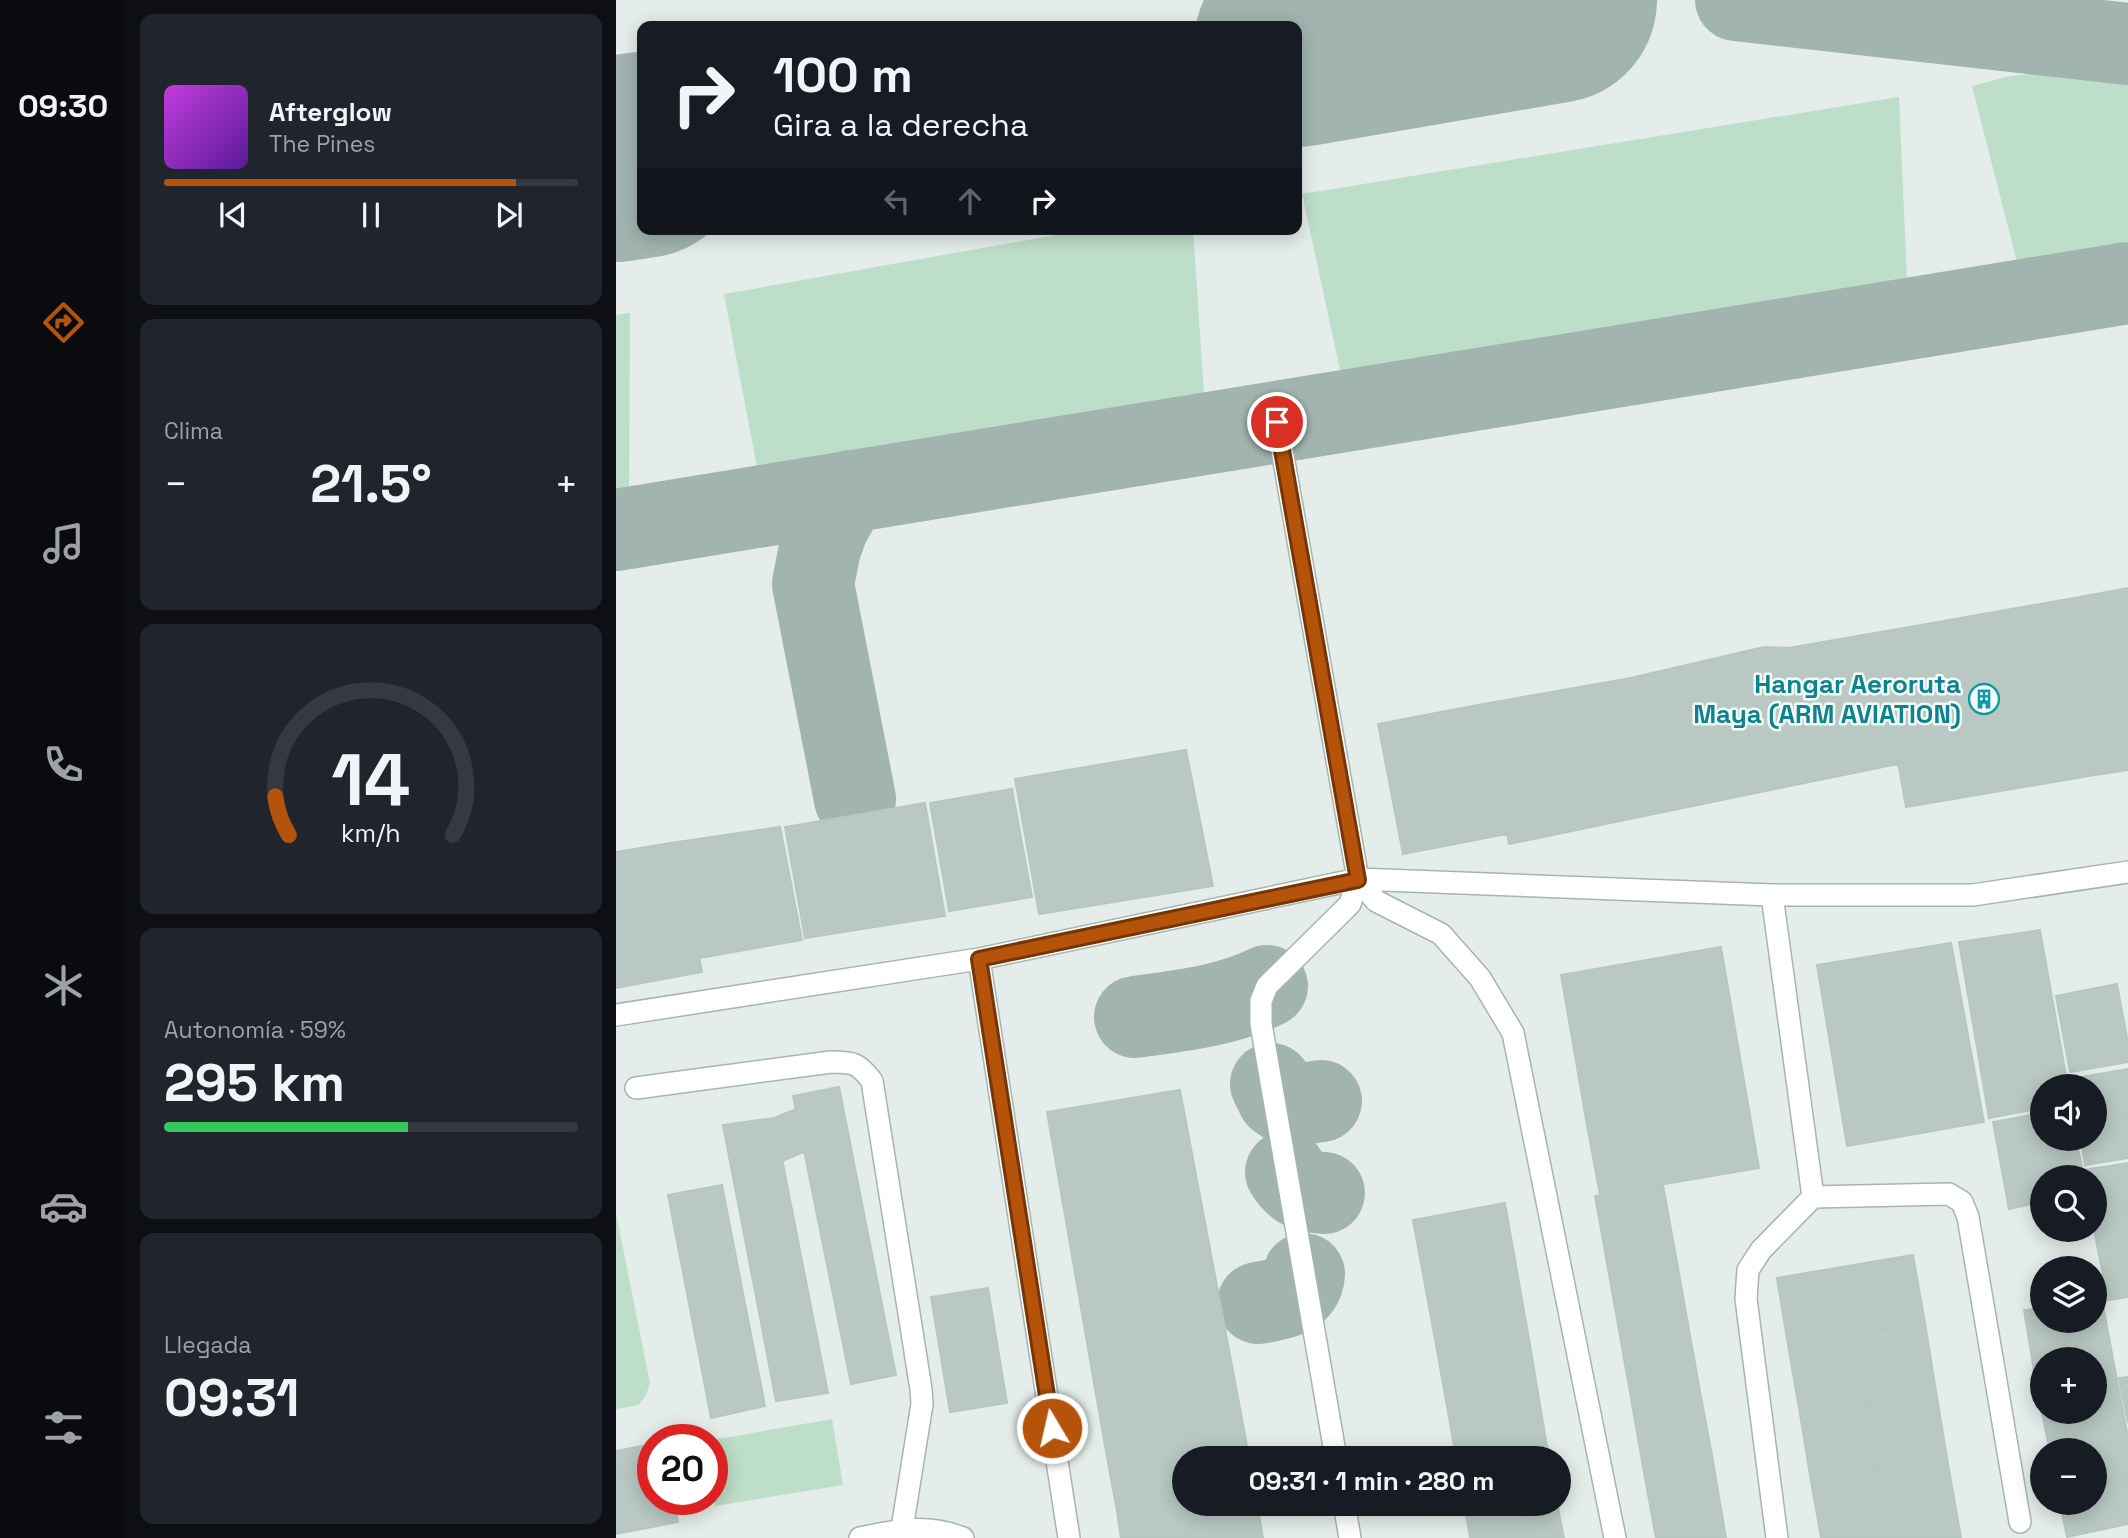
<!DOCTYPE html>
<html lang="es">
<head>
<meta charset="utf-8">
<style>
  body { margin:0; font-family:"Space Grotesk",sans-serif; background:#20242c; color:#f1f3f6; height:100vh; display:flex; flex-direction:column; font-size:26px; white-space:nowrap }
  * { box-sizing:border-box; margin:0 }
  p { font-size:23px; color:#9ea1a6 }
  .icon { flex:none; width:38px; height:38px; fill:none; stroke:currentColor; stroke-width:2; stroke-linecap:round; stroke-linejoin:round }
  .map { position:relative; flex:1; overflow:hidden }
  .details { display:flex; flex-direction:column; gap:14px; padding:14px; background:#0d0f14; width:490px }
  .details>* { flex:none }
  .top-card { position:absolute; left:21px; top:21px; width:665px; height:214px; border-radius:14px; box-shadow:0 4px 18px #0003; background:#171b24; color:#f1f3f6; overflow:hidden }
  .buttons { position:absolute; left:1414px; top:1074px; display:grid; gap:14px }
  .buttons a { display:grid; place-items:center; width:77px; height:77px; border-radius:50%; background:#171b24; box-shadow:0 4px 18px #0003; font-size:35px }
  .speed { position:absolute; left:21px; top:1424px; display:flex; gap:14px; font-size:35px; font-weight:700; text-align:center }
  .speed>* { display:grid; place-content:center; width:91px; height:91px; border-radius:50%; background:#171b24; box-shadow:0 4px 18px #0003; line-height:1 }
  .speed .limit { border:10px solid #d22; background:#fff; color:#111 }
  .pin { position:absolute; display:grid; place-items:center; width:60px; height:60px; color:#fff; margin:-30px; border:4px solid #fff; border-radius:50%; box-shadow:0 2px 7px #0007 }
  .me { position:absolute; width:77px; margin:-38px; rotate:351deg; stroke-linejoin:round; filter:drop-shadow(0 0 5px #0008) }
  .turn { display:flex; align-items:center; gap:24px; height:147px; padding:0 21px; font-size:32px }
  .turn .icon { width:91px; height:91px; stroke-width:2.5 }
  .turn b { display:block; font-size:49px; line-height:60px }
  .lanes { display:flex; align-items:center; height:66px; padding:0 21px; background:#0003; justify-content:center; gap:35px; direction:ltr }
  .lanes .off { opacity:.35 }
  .big { font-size:52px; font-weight:600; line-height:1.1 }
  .details .tile { flex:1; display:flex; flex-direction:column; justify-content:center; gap:10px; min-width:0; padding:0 24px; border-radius:14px; background:#20242c }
  .details .dial { align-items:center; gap:0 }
  .dial svg { height:182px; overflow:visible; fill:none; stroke:#363941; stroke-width:7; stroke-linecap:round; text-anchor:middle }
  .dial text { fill:#f1f3f6; stroke:none }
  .song { display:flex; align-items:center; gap:21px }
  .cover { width:84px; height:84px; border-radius:10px; background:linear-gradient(135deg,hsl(290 70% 55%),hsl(270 70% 35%)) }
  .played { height:7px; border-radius:4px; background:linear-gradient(90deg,#b45309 85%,#363941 85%) }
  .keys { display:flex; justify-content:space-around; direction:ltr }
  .heat { display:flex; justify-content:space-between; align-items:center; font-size:38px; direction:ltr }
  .charge { height:10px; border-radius:5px; background:linear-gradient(90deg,#34c759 59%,#363941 0) }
  .trip { position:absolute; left:556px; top:1446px; width:399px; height:70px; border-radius:35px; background:#171b24; box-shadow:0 4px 18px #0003; font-weight:600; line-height:70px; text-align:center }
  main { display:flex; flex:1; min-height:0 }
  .menu { display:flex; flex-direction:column; width:126px; justify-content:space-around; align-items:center; background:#090b0e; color:#9ea1a6 }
  .menu .icon { width:49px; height:49px }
  .menu .current { color:#b45309 }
  .menu b { font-size:32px; color:#f1f3f6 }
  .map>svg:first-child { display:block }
  .green { fill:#bddec8 }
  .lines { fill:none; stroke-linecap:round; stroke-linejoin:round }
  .taxiway { stroke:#a1b4af; stroke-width:82 }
  .runway { stroke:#a1b4af; stroke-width:206 }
  .building { fill:#b9c8c3; stroke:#b6c7c1; stroke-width:2 }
  .minor-casing { stroke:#a6b5b1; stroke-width:24 }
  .minor { stroke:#fff; stroke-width:21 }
  .route-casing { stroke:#753606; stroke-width:18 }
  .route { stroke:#b45309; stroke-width:12 }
  .labels { text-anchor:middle; stroke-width:5; stroke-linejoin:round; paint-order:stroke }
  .culture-label { font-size:26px; font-weight:bold; fill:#0d838f; stroke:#f5faf7; text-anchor:end }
</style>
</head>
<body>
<main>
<nav class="menu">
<b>09:30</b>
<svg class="icon current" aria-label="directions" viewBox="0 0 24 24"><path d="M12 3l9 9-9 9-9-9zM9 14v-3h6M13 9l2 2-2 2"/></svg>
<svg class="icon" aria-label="music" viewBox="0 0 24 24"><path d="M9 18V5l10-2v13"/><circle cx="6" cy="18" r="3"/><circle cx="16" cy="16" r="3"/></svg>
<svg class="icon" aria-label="phone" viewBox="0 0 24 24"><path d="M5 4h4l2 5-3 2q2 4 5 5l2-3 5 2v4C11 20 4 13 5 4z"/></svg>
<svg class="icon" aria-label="climate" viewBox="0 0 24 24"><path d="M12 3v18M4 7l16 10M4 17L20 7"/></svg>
<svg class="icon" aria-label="car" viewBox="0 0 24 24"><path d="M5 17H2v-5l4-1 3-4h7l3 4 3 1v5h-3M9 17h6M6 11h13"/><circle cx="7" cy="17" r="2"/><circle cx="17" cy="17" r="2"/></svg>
<svg class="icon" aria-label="filters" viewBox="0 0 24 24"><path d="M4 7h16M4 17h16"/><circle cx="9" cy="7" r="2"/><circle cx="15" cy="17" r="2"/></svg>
</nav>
<section class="details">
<div class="tile">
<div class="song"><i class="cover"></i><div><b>Afterglow</b><p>The Pines</p></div></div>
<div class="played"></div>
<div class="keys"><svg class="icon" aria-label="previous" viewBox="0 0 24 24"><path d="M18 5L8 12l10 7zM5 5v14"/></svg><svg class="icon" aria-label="pause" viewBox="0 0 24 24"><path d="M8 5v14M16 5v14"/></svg><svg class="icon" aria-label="next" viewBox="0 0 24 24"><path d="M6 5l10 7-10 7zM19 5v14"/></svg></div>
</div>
<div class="tile"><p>Clima</p>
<div class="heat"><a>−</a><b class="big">21.5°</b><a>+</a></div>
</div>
<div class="tile dial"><svg viewBox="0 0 100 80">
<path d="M14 69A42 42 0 1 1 86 69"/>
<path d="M14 69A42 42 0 0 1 8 52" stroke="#b45309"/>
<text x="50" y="56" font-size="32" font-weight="700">14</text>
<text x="50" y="72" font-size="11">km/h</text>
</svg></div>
<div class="tile"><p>Autonomía · 59%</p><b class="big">295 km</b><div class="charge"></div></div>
<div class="tile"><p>Llegada</p><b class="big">09:31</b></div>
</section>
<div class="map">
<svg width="1512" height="1538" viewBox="0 0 1512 1538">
  <rect width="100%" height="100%" fill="#e4edea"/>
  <path class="green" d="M1436 72 1512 81V250L1402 266 1356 86 1394 76Z
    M1283 97 1291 281 725 374 686 194Z
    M474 229H577L588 393 141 467 108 294Z
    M14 313 13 491 0 493V315Z
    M0 1213 34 1383 30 1395 23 1405 0 1409Z
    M216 1419 227 1485 99 1506 96 1488V1440Z"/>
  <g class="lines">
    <path class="taxiway" d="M793 0 816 21
      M1120 0 1512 44
      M681 42 716 0
      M235 491 222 508 212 526 204 548 197 584 239 799
      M0 530 1512 283
      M519 1017C563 1011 611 1006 651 986
      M655 1084 662 1098 674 1106 705 1101
      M670 1172C680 1188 689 1192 708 1193
      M642 1303C662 1299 686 1298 688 1274"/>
    <path class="runway" d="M681 44 938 0
      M0 159 26 155"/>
  </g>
  <path class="building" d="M1512 588V770L1479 775 1447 600Z
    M1447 600 1479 775 1290 807 1259 633Z
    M1259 633 1282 764 1198 781 1172 648Z
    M1148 647 1172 648 1198 781 1038 814 1010 679Z
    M1010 679 1038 814 893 844 867 704Z
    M867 704 891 834 787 854 762 724Z
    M570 750 597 886 423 914 399 779Z
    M396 789 416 897 333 911 314 803Z
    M309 803 329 916 189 938 169 827Z
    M164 827 186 940 83 958 61 842Z
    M61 842 86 972 0 988V852Z
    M1424 930 1452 1087H1426V1108L1373 1118 1343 942Z
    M1335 943 1368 1122 1231 1146 1201 965Z
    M1105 947 1131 1098 971 1125 945 975Z
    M1501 984 1512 1043V1062L1454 1072 1440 996Z
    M1512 1069V1158L1469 1165 1465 1139H1479V1087H1455L1454 1079Z
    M223 1087 280 1375 235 1384 177 1096Z
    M564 1090 627 1424 489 1446 431 1112Z
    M1131 1098 1143 1168 984 1195 971 1125Z
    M180 1109 188 1152 166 1161 158 1118Z
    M1426 1113V1139H1460L1468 1178H1426V1202L1393 1209 1377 1122Z
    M158 1118 212 1393 160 1401 107 1125Z
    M1512 1163V1297L1492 1300 1478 1230 1479 1178H1468L1467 1170Z
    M106 1185 149 1406 95 1418 52 1195Z
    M1047 1185 1059 1251 991 1263 979 1196Z
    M889 1203 913 1339 822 1356 797 1220Z
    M1059 1251 1083 1386 1015 1398 991 1263Z
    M1297 1255 1309 1323 1172 1345 1161 1278Z
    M372 1288 391 1403 334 1412 315 1297Z
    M1486 1300 1500 1375 1479 1379V1360H1426V1389L1421 1390 1408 1310 1426 1308V1321H1479V1301Z
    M1309 1323 1320 1391 1184 1414 1172 1345Z
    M913 1339 924 1405 834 1423 822 1356Z
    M1500 1375 1512 1437V1524L1451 1537 1444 1503H1479V1451H1434L1421 1390 1426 1389V1412H1479V1379Z
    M1512 1377V1423L1503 1378Z
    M1083 1386 1096 1455 1027 1467 1015 1398Z
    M1320 1391 1331 1458 1263 1470 1251 1403Z
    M1251 1403 1263 1470 1195 1481 1184 1414Z
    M924 1405 933 1458H840L834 1423Z
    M627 1424 633 1458H569V1500L501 1511 489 1446Z
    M37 1444V1500H70L71 1504 59 1506 62 1522 0 1534V1451Z
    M1096 1455 1110 1538H1040L1027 1467Z
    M1331 1458 1345 1538H1274L1263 1470Z
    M1263 1470 1274 1538H1205L1195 1481Z
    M569 1500V1503H641L647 1538H505L501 1511Z
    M848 1503H941L948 1538H854Z"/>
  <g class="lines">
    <g class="minor-casing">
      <path id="minor" d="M661 422 742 879 734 904 651 986 645 1001V1024L720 1458
        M742 879 760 901 825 934 864 978 897 1033 999 1538
        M1156 895 1197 1197
        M363 959 453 1538
        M0 1015 363 959 742 879 1156 895H1357L1512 872
        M20 1088 215 1062C238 1062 242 1063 256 1081L305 1389 306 1404 286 1529
        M728 1503 734 1538
        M244 1538C281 1530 311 1524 347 1538
        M1161 1538 1130 1299 1132 1270 1145 1250 1197 1197 1333 1194 1346 1202 1352 1217 1404 1522"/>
    </g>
    <use href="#minor" class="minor"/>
  </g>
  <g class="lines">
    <g class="route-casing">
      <path id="route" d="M436 1428 363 959 742 880 661 422"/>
    </g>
    <use href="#route" class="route"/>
  </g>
  <defs>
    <g id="building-ring" transform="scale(1.575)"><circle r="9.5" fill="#f5faf7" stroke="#0f9aa8" stroke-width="1.5"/><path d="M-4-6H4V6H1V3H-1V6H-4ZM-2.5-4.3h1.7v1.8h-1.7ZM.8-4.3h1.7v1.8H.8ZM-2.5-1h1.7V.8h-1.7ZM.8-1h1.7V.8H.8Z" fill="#0f9aa8"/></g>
  </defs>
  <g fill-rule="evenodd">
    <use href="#building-ring" x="1368" y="699"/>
  </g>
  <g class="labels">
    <g class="culture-label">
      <text x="1345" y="693">Hangar Aeroruta<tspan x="1345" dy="30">Maya (ARM AVIATION)</tspan></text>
    </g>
  </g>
</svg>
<div class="buttons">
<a><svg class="icon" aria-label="sound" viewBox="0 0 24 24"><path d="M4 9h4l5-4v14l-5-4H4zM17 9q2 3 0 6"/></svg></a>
<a><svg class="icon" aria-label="search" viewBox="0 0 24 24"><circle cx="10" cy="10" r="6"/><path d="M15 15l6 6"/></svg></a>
<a><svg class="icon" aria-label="layers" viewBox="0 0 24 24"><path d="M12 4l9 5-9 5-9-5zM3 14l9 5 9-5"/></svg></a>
<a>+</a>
<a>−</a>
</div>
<div class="speed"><div class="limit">20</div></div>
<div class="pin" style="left:661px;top:422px;background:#d93025"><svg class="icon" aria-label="arrive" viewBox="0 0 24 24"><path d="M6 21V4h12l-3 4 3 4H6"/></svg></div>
<svg class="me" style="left:436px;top:1428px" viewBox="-20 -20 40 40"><circle r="17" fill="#b45309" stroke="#fff" stroke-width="3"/><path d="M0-11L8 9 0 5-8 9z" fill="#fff"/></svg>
<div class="trip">09:31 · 1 min · 280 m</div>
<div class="top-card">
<div class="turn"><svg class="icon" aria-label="right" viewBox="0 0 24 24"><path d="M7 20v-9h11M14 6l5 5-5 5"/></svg><div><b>100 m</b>Gira a la derecha</div></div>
<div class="lanes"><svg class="icon off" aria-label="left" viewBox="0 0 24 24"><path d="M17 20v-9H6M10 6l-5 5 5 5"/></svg><svg class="icon off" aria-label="ahead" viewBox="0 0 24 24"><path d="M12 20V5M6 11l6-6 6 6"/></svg><svg class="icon" aria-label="right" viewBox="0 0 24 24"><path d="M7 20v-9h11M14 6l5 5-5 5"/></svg></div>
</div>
</div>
</main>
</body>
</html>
